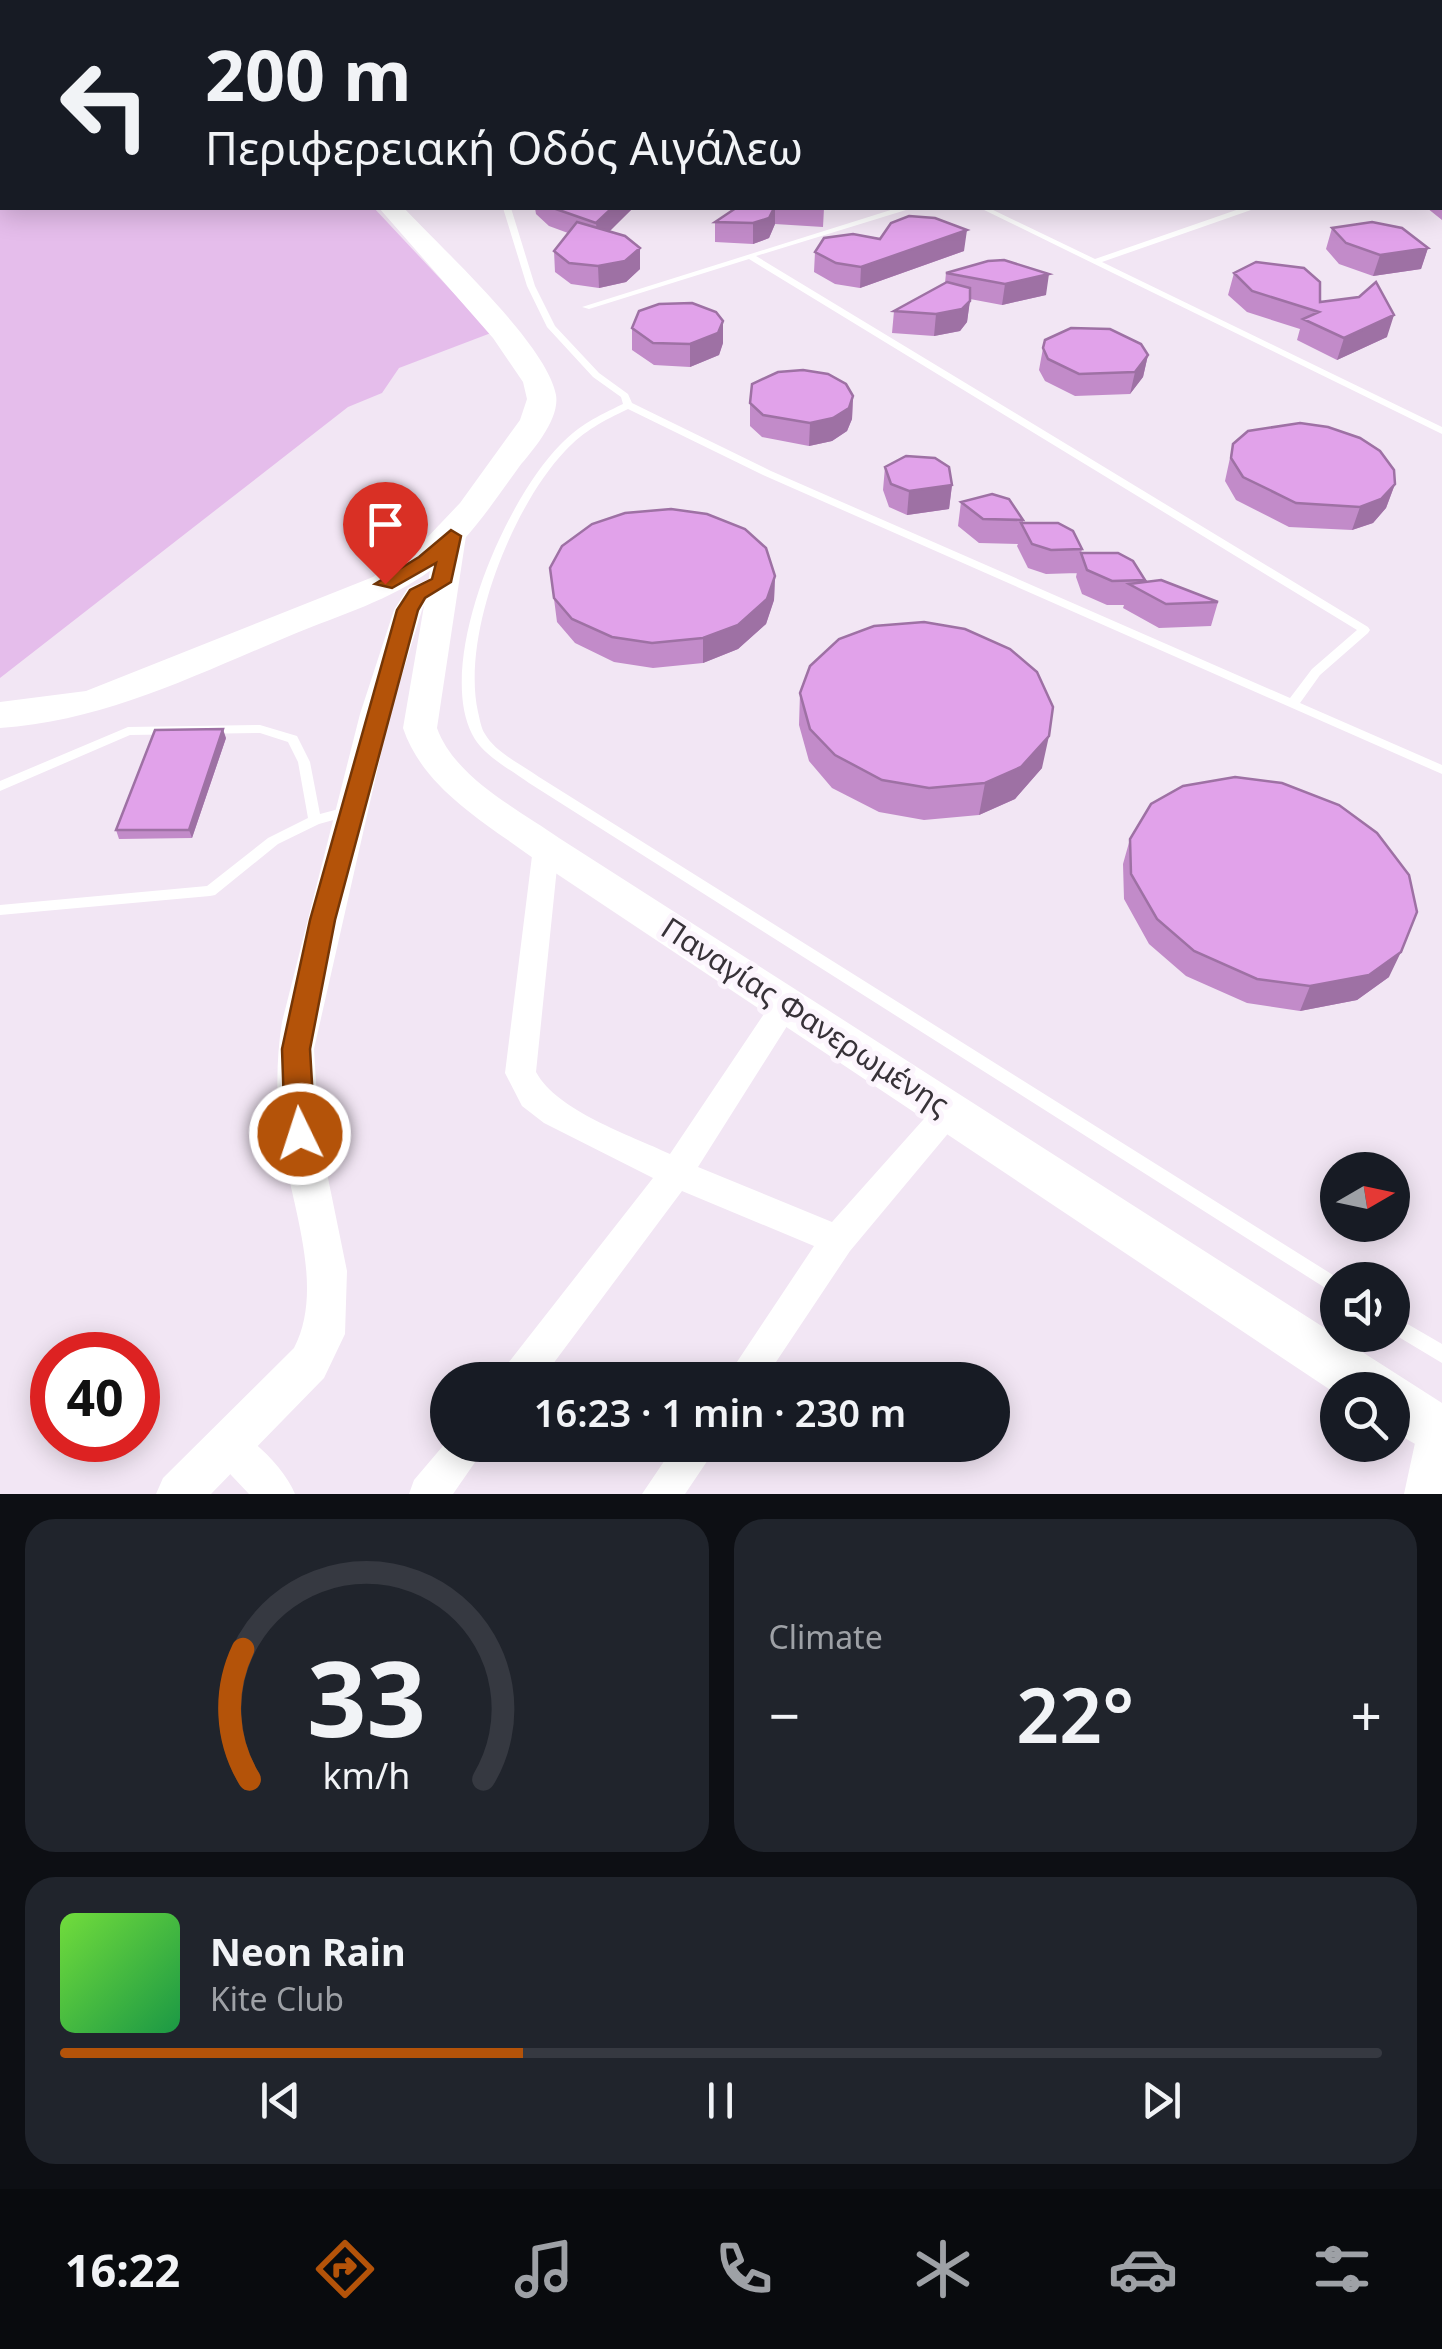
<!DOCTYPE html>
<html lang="en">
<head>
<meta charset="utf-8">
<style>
  body { margin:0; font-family:"Noto Sans",sans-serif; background:#20242c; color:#f1f3f6; height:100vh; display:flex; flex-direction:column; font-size:38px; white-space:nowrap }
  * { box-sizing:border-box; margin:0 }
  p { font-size:32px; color:#9ea1a6 }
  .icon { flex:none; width:55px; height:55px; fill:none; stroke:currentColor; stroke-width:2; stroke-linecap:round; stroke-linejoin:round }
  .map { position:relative; height:1494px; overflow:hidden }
  .drawer { display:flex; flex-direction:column; gap:25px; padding:25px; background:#0d0f14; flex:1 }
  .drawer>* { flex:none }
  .guide { position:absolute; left:0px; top:0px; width:1442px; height:210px; box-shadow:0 5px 25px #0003; background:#171b24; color:#f1f3f6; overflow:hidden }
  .needle { width:65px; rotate:81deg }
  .tools { position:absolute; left:1320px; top:1152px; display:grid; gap:20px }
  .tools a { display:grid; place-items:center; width:90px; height:90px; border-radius:50%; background:#171b24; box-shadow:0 5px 25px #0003; font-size:50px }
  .speed { position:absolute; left:30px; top:1332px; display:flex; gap:20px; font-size:50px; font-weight:700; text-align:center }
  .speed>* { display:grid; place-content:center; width:130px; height:130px; border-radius:50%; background:#171b24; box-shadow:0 5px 25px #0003; line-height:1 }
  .speed .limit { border:15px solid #d22; background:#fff; color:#111 }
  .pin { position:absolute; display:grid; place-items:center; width:85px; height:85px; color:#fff; margin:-102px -42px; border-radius:50% 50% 50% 0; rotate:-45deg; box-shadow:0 0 10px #0007 }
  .pin .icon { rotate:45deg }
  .me { position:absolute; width:110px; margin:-55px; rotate:356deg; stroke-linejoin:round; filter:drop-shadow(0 0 8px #0008) }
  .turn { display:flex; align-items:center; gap:35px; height:210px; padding:0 40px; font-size:45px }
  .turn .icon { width:130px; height:130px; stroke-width:2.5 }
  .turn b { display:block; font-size:70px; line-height:85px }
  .big { font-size:75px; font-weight:600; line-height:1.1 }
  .drawer .tile { flex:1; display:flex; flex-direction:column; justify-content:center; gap:15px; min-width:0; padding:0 35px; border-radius:30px; background:#20242c }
  .drawer .dial { align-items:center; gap:0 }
  .dial svg { height:260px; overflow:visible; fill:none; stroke:#363941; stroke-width:7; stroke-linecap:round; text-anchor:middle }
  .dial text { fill:#f1f3f6; stroke:none }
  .song { display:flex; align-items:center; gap:30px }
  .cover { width:120px; height:120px; border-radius:15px; background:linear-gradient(135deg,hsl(100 70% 55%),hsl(140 70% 35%)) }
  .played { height:10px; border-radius:5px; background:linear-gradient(90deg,#b45309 35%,#363941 35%) }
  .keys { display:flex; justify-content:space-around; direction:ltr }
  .heat { display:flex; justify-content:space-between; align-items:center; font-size:55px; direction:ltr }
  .drawer .tiles { flex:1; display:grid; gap:25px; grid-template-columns:1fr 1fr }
  .tile:last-child { grid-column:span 2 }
  .trip { position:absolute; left:430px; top:1362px; width:580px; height:100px; border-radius:50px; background:#171b24; box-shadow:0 5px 25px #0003; font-weight:600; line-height:100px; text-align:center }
  .tabs { display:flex; height:160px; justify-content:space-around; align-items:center; background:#090b0e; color:#9ea1a6 }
  .tabs .icon { width:70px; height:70px }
  .tabs .current { color:#b45309 }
  .tabs b { font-size:45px; color:#f1f3f6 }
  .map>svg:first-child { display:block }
  .green { fill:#e5bdeb }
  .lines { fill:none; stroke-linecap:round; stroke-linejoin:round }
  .service { fill:#fff; fill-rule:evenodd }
  .minor { fill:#fff; fill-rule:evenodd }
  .tertiary { fill:#fff; fill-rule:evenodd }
  .secondary { fill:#fff; fill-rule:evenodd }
  .trunk { fill:#fff; fill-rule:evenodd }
  .wall { fill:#c28bc9 }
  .shaded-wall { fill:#9e71a4 }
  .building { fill:#e1a2ea; stroke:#9e71a4; stroke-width:2.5 }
  .route { fill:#b45309; stroke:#753606; stroke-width:2.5 }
  .labels { text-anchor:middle; stroke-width:10; stroke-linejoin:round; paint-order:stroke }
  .street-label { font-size:30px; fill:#373238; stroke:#fcf5fd }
</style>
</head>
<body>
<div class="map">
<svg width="1442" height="1494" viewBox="0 0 1442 1494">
  <rect width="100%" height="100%" fill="#f2e6f4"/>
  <path class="green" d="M0 0 168 2H2V208H374L491 333 399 368 382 393 348 407 0 678Z"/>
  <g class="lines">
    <path class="service" d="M1440 38H1442V42H1440Z
      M1440 80 1442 81V85L1440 84Z
      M1440 136H1442V140H1440Z
      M503 208H511L535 286 555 326 599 373 628 394 632 403 771 471 1290 698 1312 669 1357 630 749 259 589 309 582 307 897 208H906V210L756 256 1368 627 1370 630 1368 633 1320 675 1300 703 1442 765V774L763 475 628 409C603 421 585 430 565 451 512 507 461 635 478 712 480 720 481 728 485 734 496 753 521 764 539 777L1341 1280H1338V1296L529 783C510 769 483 756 472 734 435 660 506 499 560 445 581 424 596 417 623 404L621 397 593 377 547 327 527 286Z
      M980 208H989L1095 259 1242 208H1251V210L1102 262 1442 427V434Z
      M260 725 297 736 310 762 320 814 350 806 355 808 357 811 355 814 319 824 278 844 215 895 210 896 0 915V905L207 886 268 838 308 818 298 762 288 742 260 733 130 735 0 791V781L128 727Z
      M1392 1315 1442 1344V1363L1392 1333Z"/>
    <path class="minor" d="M202 0H214L216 2H204Z
      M546 838 555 841 559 848 536 1072C557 1111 630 1135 670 1154L776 996 786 992 796 996 801 1004 698 1167 832 1222 939 1102 950 1098 961 1102 966 1112 850 1251 764 1380H725L814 1246 682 1191 541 1380H500L505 1367 653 1178 544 1123 522 1106 505 1073 533 848 537 841Z
      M1434 1409 1442 1413V1494H1404L1421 1415Z
      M228 1426C253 1437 285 1469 295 1494H249L215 1458 209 1445 215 1432Z
      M448 1440V1445H487L453 1494H409L414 1480Z
      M675 1445H718L685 1494H642Z"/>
    <path class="tertiary" d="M441 574 454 582 427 599 422 610 390 714 314 1049 319 1134 347 1271 345 1334 324 1378 211 1494H156L163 1478 294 1348C326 1287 290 1201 281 1137 276 1100 276 1059 282 1022L360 714 394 610 408 588Z"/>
    <path class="secondary" d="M451 527 466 536 437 728C455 778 518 809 559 838L1442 1403V1459L1392 1431V1390H1338V1395L533 858C484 822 423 788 403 728L436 536Z"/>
    <path class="trunk" d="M169 0H189L190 2H171Z
      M379 208H404C441 248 547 344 556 395 560 419 534 449 519 467 492 504 468 542 431 570 391 600 340 615 294 634 197 674 106 721 0 728V702L86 691 373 577 422 543 460 503 520 420 527 399 523 382 493 338Z"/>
  </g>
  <path class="wall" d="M1442 182V220L1427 208H1440V183Z
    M535 208H631V210L609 231 640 248V269L626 282 599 288 571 284 555 272 554 251 568 233 549 226 536 214Z
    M736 208H824L823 227 775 224 769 238 753 244 715 242V222Z
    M1332 228 1428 248 1421 269 1373 276 1339 264 1326 249Z
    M880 239 964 251 860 288 835 284 814 272 815 252Z
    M988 261 1046 295 1002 305 970 299 967 322 960 331 934 336 892 333 894 311 945 283 946 273Z
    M1234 273 1320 302 1387 337 1337 360 1297 340 1300 329 1247 312 1228 295Z
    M723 321V343L719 355 690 367 654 365 632 350V328Z
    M1043 348 1148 355 1143 377 1130 394 1075 396 1045 381 1039 370Z
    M853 396 852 419 847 431 832 441 809 446 762 437 750 426V403Z
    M1233 444 1395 484 1386 508 1373 523 1352 530 1289 527 1236 500 1225 481Z
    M885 467 952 485 949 509 907 515 889 507 883 490Z
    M961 502 1023 520V523L1082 549 1077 573 1046 574 1028 568 1017 546 1018 544 979 543 958 526Z
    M1081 553 1145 580 1144 582 1218 602 1211 626 1159 628 1123 608 1124 605H1107L1082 594 1076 577Z
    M550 568 775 576 774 600 766 624 738 649 703 663 653 668 614 662 575 643 557 622Z
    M800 693 1042 768 1015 799 979 815 924 820 879 812 832 788 809 761 799 725Z
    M226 738 192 838 119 839 116 830Z
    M1130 839 1389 977 1357 1000 1300 1011 1247 1003 1186 976 1149 944 1124 899 1123 864Z"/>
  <path class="shaded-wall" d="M612 208H631V210L598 243 596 223Z
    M774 208H775V224L769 238 753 244V223Z
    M967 230 964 251 860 288 861 267Z
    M640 248V269L626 282 599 288 598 266Z
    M1428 248 1421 269 1373 276 1380 255Z
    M1049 274 1046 295 1002 305 1005 284Z
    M970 301 967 322 960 331 934 336 936 314Z
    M1394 315 1387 337 1337 360 1344 338Z
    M723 321V343L719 355 690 367V344Z
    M1148 355 1143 377 1130 394 1135 372Z
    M853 396 852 419 847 431 832 441 809 446 810 423Z
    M1395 484 1386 508 1373 523 1352 530 1360 507Z
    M952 485 949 509 907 515 909 491Z
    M775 576 774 600 766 624 738 649 703 663V638Z
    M223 729 226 738 192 838 189 830Z
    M1049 736 1042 768 1015 799 979 815 985 783Z
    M1401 952 1389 977 1357 1000 1300 1011 1310 986Z"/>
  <path class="building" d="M553 208H612L596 223Z
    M736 208H774L769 218 753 223 715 222Z
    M909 216 935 218 967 230 861 267 836 263 815 252 824 238 853 234 880 239 891 223Z
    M577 222 625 236 640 248 625 261 598 266 569 263 554 251Z
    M1372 222 1402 228 1428 248 1380 255 1346 243 1332 228Z
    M1004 260 1049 274 1005 284 946 273 988 261Z
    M1256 262 1304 268 1320 282V302L1359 297 1376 282 1394 315 1344 338 1303 319 1319 312 1252 291 1234 273Z
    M947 282 970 288V301L962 309 936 314 894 311Z
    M692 303 716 312 723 321 718 333 690 344 653 343 632 328 639 311 659 304Z
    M1071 328 1110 329 1141 344 1148 355 1135 372 1079 374 1048 359 1043 348 1045 340Z
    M803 370 828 374 846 384 853 396 849 408 833 418 810 423 763 415 750 403 752 384 778 372Z
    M1300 423 1328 427 1360 438 1380 451 1394 470 1395 484 1381 499 1360 507 1296 503 1243 477 1231 458 1233 444 1248 431Z
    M906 456 935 458 949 467 952 485 909 491 891 484 885 467Z
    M992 494 1009 499 1023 520 983 519 961 502Z
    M671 509 707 514 745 529 766 548 775 576 767 599 738 625 703 638 652 643 612 637 572 619 554 598 550 568 562 546 592 524 625 513Z
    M1021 523H1058L1073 531 1082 549 1051 550 1032 544Z
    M1081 553H1118L1133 561 1145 580 1112 581 1087 570Z
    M1161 580 1218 602 1166 604 1129 584Z
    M924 622 965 629 1010 649 1037 672 1053 707 1049 736 1021 767 985 783 929 788 882 780 835 755 810 729 800 693 810 666 839 639 874 626Z
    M223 729 189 830H116L155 730Z
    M1235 777 1282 783 1339 805 1377 833 1409 875 1417 912 1401 952 1369 975 1310 986 1257 979 1194 951 1157 919 1131 874 1130 839 1151 804 1183 786Z"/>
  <path class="route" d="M451 530 461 536 451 582 425 598 418 610 335 920 310 1049 315 1134 310 1143 300 1146 290 1143 285 1134 282 1049 310 920 397 610 410 590 432 579 436 563 392 588 375 584 419 557Z"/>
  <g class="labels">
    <g class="street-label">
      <text transform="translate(805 1017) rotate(33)" y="10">Παναγίας Φανερωμένης</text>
    </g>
  </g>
</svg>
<div class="tools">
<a><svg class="needle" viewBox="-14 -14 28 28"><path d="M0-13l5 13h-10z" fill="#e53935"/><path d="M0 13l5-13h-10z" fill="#9ea1a6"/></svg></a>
<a><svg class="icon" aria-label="sound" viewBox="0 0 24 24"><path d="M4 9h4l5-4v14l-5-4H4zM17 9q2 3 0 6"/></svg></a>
<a><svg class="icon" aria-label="search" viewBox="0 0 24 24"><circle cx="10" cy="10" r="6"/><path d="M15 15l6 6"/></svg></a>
</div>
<div class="speed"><div class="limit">40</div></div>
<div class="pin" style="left:385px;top:584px;background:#d93025"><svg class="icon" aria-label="arrive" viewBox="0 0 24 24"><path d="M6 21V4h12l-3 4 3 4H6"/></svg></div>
<svg class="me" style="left:300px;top:1134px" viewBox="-20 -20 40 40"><circle r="17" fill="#b45309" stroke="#fff" stroke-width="3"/><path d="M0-11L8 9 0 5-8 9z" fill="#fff"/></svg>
<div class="trip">16:23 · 1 min · 230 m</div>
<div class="guide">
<div class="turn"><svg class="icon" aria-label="left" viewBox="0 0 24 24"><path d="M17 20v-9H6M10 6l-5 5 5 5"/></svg><div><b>200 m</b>Περιφερειακή Οδός Αιγάλεω</div></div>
</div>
</div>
<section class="drawer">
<div class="tiles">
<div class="tile dial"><svg viewBox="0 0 100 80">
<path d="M14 69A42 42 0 1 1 86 69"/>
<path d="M14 69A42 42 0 0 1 12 29" stroke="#b45309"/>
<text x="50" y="56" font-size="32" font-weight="700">33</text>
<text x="50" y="72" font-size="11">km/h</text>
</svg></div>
<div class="tile"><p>Climate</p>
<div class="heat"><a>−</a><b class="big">22°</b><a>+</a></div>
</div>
<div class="tile">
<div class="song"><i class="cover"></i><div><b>Neon Rain</b><p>Kite Club</p></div></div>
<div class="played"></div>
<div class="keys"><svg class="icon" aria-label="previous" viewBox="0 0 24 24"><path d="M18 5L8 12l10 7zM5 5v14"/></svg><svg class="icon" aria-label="pause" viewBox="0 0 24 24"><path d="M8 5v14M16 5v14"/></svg><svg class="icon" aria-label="next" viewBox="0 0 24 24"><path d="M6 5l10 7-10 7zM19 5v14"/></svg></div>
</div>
</div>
</section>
<nav class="tabs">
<b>16:22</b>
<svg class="icon current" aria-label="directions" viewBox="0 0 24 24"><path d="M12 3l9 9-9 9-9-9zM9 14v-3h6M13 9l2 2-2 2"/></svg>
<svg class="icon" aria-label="music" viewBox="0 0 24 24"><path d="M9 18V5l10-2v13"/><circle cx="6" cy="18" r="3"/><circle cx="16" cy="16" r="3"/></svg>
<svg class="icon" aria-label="phone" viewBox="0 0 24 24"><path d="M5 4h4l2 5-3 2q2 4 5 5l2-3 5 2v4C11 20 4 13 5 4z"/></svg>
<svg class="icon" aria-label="climate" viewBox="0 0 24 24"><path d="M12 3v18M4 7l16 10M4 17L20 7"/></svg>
<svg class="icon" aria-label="car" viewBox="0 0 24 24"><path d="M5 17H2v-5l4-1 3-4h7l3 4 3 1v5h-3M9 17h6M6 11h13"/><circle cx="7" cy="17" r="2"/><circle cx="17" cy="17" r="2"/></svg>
<svg class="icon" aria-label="filters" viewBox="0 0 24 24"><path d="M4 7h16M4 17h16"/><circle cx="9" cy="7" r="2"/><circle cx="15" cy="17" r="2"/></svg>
</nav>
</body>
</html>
